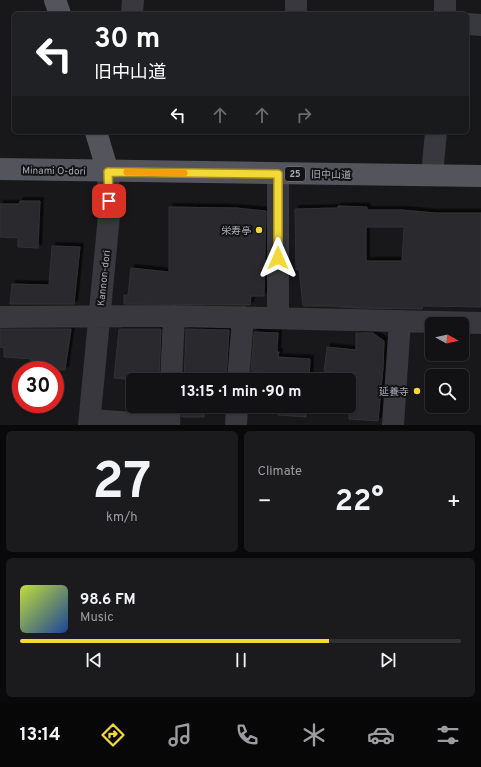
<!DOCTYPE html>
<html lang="en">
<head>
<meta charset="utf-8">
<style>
  body { margin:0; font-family:Overpass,"Noto Sans JP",sans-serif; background:#1b1a1c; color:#f1f3f6; height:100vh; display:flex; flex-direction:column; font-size:15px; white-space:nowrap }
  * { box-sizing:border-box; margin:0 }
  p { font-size:13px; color:#9c9da0 }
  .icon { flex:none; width:22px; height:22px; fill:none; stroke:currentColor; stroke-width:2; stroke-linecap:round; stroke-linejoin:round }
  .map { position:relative; height:425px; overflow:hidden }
  .drawer { display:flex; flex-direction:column; gap:6px; padding:6px; background:#0a090a; flex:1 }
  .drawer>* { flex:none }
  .banner { position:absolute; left:12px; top:12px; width:457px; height:122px; border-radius:6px; box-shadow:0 1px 3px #0004,0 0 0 1px #313133; background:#202124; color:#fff; overflow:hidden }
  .needle { width:26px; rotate:98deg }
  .buttons { position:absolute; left:425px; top:317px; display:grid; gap:8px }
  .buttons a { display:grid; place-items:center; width:44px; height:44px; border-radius:6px; background:#121113; box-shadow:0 1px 3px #0004,0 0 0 1px #313133; font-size:20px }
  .speed { position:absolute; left:12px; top:361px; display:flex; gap:8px; font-size:20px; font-weight:700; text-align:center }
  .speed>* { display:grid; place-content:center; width:52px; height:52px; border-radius:50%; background:#121113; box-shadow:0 1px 3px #0004,0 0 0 1px #313133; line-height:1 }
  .speed .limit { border:6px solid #d22; background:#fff; color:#111 }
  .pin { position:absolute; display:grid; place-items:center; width:34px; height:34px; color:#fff; margin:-17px; border-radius:8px; box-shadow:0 2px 6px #0006 }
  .me { position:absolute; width:44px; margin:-22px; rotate:0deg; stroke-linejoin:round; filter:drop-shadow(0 0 3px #0008) }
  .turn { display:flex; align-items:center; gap:14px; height:84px; padding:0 16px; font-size:18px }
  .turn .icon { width:52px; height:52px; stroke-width:2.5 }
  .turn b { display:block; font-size:28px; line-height:34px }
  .lanes { display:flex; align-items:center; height:38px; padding:0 16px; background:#0003; justify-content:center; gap:20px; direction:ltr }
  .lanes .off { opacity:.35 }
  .big { font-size:30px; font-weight:700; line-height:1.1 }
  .drawer .tile { flex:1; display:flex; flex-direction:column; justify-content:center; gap:6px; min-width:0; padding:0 14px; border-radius:6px; background:#1b1a1c }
  .drawer .dial { align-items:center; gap:0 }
  .dial b { font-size:52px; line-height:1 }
  .song { display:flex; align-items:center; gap:12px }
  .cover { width:48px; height:48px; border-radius:6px; background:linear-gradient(135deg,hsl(70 70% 55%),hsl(220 70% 35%)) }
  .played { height:4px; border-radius:2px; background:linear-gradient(90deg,#f3d836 70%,#313133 70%) }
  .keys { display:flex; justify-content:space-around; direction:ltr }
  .heat { display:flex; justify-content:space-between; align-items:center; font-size:22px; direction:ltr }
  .drawer .tiles { flex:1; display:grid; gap:6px; grid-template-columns:1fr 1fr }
  .tile:last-child { grid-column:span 2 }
  .trip { position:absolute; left:126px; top:373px; width:230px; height:40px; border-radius:6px; background:#121113; box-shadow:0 1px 3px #0004,0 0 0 1px #313133; font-weight:700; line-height:40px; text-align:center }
  .menu { display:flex; height:64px; justify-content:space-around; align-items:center; background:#070708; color:#9c9da0 }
  .menu .icon { width:28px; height:28px }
  .menu .active { color:#f3d836 }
  .menu b { font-size:18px; color:#f1f3f6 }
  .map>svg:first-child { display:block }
  .building { fill:#2b2a2d; stroke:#323135; fill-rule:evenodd; filter:url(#shadow) }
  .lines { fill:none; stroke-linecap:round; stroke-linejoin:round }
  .minor { stroke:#38383e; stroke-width:22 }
  .major { stroke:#54545d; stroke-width:22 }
  .route-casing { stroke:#9e8c23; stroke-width:10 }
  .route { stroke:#f3d836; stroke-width:7 }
  .slow { stroke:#f59e0b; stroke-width:7 }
  .poi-dot { fill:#f3d836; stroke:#131214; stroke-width:1.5 }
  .labels { text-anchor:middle; stroke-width:4; stroke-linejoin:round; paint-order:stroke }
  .shield { fill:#131214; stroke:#7c7d88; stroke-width:1 }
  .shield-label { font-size:9px; font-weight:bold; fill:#a9abb9 }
  .street-label { font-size:10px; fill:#a9abb9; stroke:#131214 }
  .poi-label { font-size:10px; fill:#a9abb9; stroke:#131214; text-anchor:end }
</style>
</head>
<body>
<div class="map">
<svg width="481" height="425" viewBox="0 0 481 425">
  <defs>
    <filter id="shadow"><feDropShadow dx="3.5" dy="-3.5" stdDeviation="0" flood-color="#0009"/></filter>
  </defs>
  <rect width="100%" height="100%" fill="#181719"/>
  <path class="building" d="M20 201H40L38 248 18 247V238L0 237V204H19Z
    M338 206 367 207V210H402L436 213H481V307L423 306 422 309 356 308 327 306H303L299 269 296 270 295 209 338 208ZM366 227H404L402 261H366Z
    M169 207 236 208 266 211 264 296H251L250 305 124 304V295H128L131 268 169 272Z
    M52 246 80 247 74 304H10L12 284 49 285Z
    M0 329H71L65 370H30L31 359 4 357V348L0 347Z
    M119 329H161L159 380H133L114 378Z
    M186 329 229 330 226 380H184Z
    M254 332 278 333 277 352H279L278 357 310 359 309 380H281V374L251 371Z
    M356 333H373L384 341 383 368 378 421 349 419V374L324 371 327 347 356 350Z
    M182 406H204V417H182Z
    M279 406H307L306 417 278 415Z"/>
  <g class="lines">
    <path class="minor" d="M132 14 133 0
      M296 14V0
      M445 14V0
      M467 24 481 25
      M432 175 436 132
      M0 317 174 316 481 323
      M278 318V174
      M171 380 174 316
      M238 380 243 317
      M90 420 163 425
      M89 425 109 216 108 172
      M169 425 170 406
      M236 425 237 406
      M393 425 400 321"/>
    <path class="major" d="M55 0 60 14
      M96 132 108 172
      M0 169 481 176"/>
  </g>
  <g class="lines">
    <g class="route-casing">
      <path id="route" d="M109 201 108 172 278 174V258"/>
    </g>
    <use href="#route" class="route"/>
    <path class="slow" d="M127 172 184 173"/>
  </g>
  <g class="poi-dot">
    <circle cx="259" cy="230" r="4"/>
    <circle cx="417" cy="391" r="4"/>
  </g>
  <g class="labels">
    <rect class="shield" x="285" y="167" width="20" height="14" rx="3"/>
    <g class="shield-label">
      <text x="295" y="177">25</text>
    </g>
    <g class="street-label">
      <text transform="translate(54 170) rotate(1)" y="4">Minami O-dori</text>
      <text transform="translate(331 174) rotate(1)" y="4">旧中山道</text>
      <text transform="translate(103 278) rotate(-84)" y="4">Kannon-dori</text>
    </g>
    <g class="poi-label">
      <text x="251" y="234">栄寿亭</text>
      <text x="409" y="395">延養寺</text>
    </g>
  </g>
</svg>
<div class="buttons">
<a><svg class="needle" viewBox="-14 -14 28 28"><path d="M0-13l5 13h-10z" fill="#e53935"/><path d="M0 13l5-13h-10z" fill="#9c9da0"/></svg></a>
<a><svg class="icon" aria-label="search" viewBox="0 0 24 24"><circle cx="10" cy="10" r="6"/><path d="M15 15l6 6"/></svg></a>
</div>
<div class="speed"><div class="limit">30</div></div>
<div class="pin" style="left:109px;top:201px;background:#d93025"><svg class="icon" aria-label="arrive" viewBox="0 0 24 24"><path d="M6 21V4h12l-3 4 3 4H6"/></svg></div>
<svg class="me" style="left:278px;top:258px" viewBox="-20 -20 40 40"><path d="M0-17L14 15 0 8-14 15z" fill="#f3d836" stroke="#fff" stroke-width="4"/></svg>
<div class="trip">13:15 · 1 min · 90 m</div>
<div class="banner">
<div class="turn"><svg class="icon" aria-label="left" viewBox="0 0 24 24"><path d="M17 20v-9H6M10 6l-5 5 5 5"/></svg><div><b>30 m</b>旧中山道</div></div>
<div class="lanes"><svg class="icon" aria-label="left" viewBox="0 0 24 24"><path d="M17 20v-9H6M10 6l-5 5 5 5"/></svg><svg class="icon off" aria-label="ahead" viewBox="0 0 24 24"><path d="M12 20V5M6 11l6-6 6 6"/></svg><svg class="icon off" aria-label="ahead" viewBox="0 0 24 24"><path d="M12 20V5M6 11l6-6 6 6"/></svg><svg class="icon off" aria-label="right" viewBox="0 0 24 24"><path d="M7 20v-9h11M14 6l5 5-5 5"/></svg></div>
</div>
</div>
<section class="drawer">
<div class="tiles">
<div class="tile dial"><b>27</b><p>km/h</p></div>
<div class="tile"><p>Climate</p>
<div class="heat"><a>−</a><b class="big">22°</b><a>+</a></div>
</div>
<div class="tile">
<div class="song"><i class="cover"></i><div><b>98.6 FM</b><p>Music</p></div></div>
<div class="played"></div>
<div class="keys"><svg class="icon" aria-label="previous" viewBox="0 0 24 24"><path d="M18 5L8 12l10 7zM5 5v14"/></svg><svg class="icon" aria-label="pause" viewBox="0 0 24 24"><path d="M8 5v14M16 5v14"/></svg><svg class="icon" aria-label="next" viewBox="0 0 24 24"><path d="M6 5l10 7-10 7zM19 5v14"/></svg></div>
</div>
</div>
</section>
<nav class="menu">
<b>13:14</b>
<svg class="icon active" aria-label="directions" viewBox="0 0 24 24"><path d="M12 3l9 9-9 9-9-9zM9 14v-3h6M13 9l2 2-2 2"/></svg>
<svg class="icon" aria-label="music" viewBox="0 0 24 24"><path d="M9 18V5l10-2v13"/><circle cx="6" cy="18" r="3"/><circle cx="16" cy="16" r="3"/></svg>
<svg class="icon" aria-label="phone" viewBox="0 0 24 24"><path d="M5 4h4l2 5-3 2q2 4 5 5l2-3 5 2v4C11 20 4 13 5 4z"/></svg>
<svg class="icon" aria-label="climate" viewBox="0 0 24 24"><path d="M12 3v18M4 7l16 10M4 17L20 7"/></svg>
<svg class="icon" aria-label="car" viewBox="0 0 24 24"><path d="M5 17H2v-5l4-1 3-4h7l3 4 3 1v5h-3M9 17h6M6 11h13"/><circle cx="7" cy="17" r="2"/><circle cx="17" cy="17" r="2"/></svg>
<svg class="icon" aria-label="filters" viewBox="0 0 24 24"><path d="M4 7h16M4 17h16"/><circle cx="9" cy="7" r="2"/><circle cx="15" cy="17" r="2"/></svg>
</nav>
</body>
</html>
